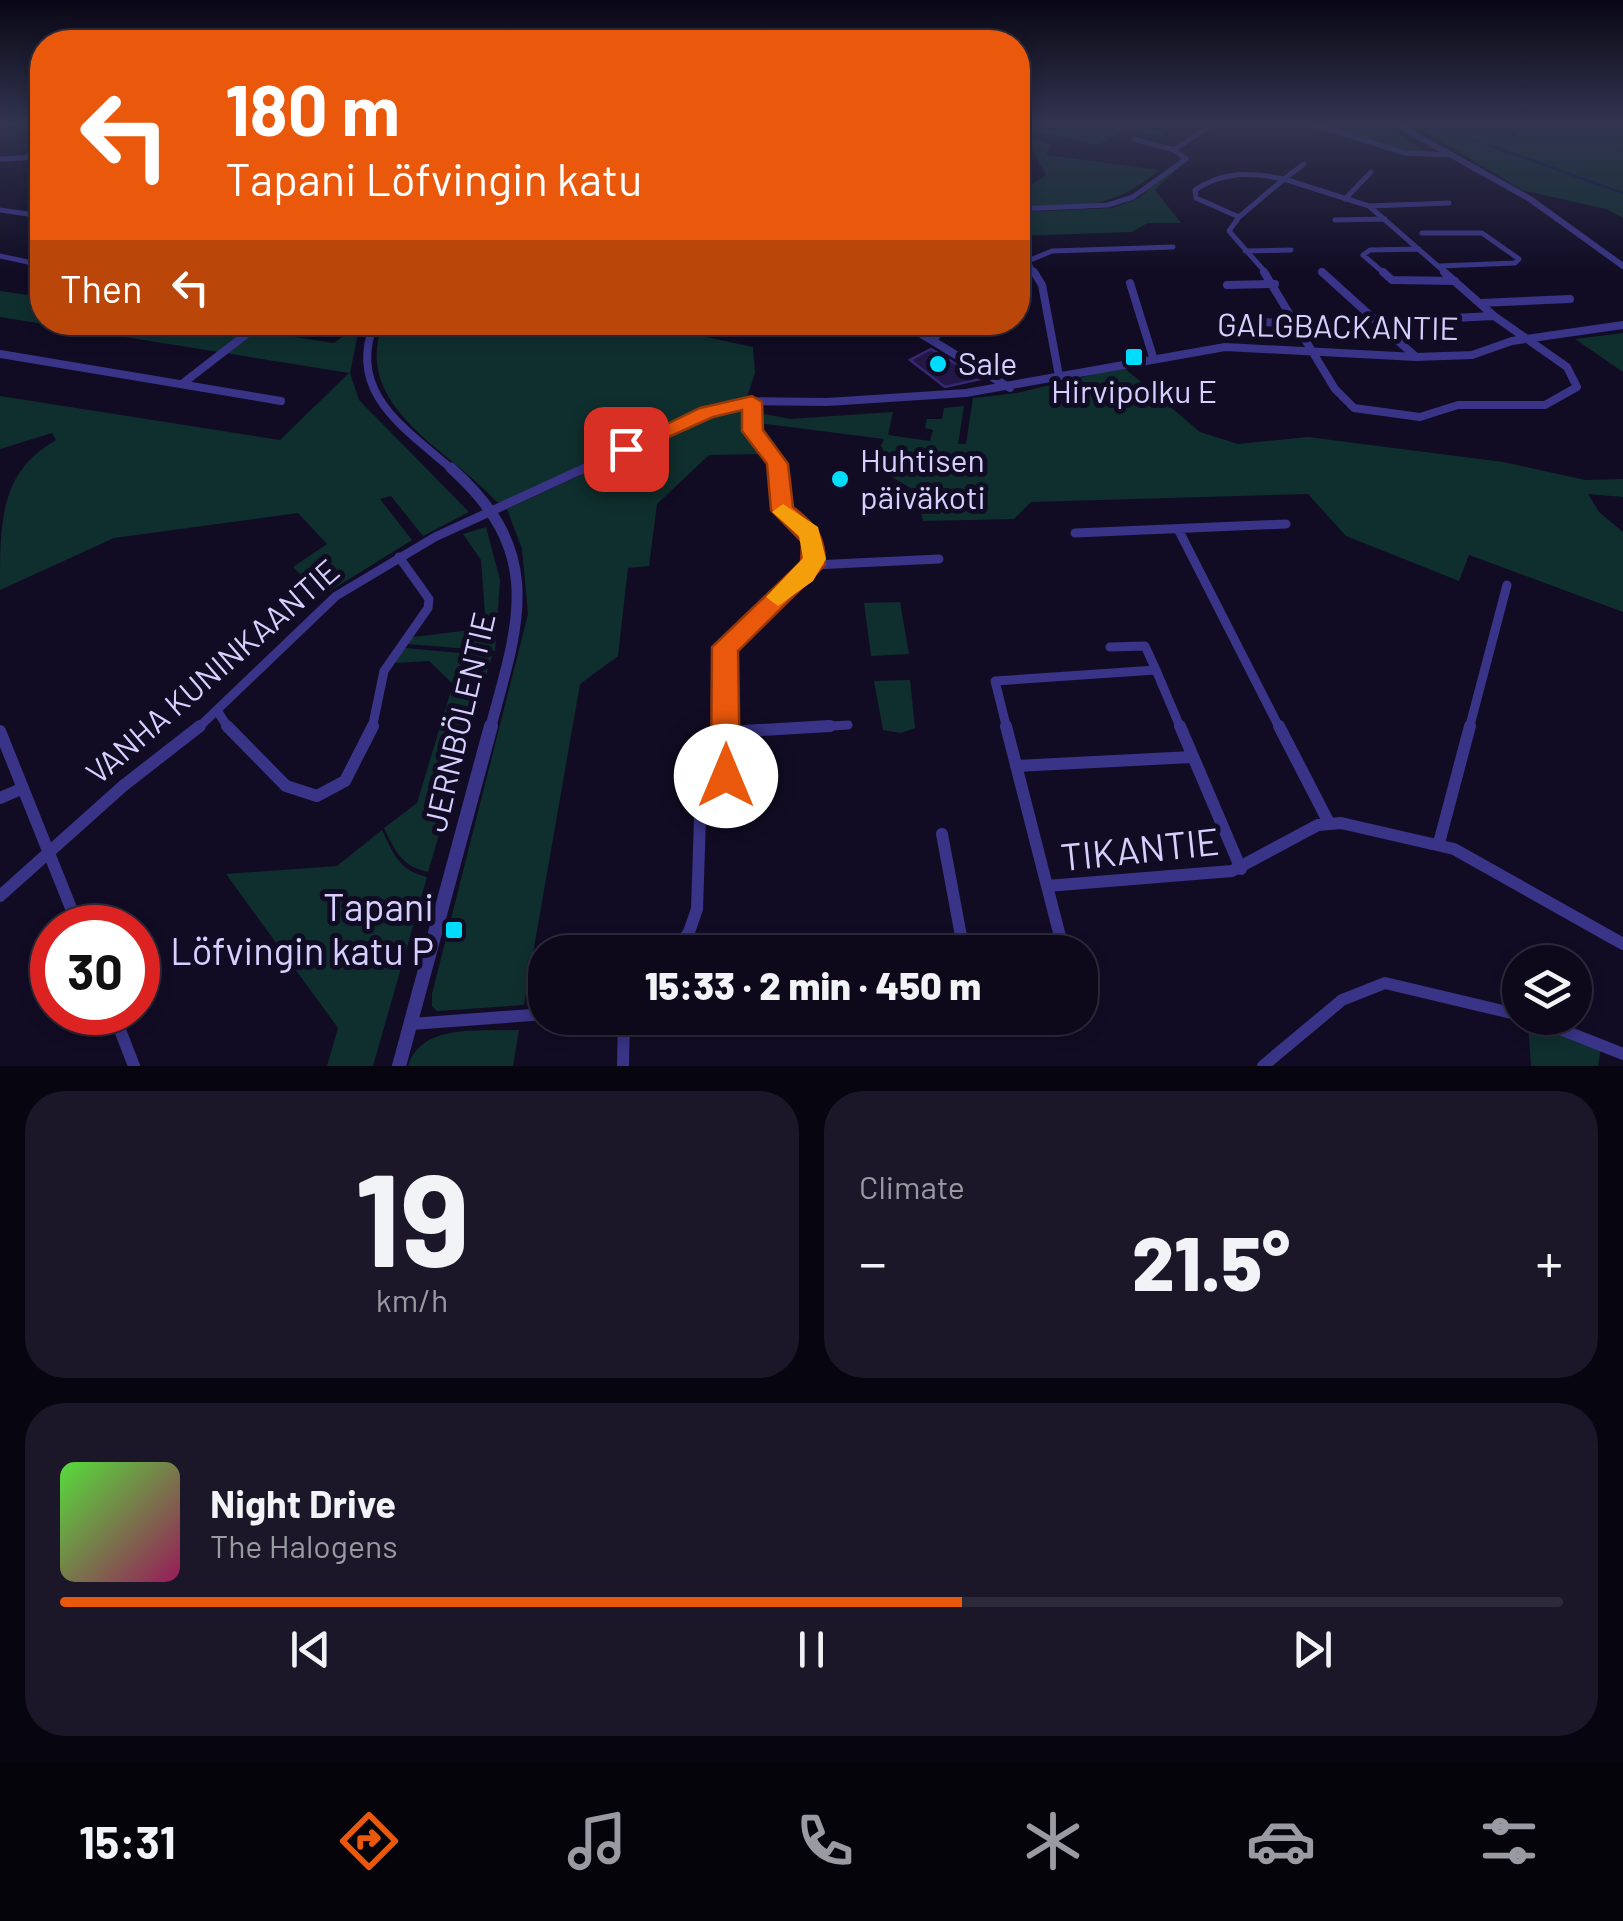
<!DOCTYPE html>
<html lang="en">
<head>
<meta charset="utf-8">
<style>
  body { margin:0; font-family:Barlow,sans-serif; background:#1b1728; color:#f1f3f6; height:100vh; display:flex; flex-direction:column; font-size:38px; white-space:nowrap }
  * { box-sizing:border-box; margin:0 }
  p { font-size:32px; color:#9a9aa3 }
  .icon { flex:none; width:55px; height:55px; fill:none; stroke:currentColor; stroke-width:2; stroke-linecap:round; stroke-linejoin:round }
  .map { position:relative; height:1066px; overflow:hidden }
  .drawer { display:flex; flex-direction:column; gap:25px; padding:25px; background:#07050f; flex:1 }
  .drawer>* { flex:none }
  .guide { position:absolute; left:30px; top:30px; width:1000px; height:305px; border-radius:40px; box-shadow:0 5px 15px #0003,0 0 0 2px #2d2a3a; background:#ea580c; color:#fff; overflow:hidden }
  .fabs { position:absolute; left:1502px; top:945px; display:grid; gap:20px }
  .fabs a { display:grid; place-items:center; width:90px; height:90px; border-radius:50%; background:#0d091b; box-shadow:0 5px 15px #0003,0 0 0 2px #2d2a3a; font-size:50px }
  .speed { position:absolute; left:30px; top:905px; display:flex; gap:20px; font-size:50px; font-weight:700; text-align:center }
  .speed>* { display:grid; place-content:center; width:130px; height:130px; border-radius:50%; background:#0d091b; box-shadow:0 5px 15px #0003,0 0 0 2px #2d2a3a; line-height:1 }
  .speed .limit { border:15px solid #d22; background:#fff; color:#111 }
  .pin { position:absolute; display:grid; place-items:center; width:85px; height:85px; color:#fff; margin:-42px; border-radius:20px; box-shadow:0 5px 15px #0006 }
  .me { position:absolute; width:110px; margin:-55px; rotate:0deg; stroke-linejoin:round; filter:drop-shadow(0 0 8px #0008) }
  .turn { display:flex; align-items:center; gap:35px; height:210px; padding:0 30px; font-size:45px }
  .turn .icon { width:130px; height:130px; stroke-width:2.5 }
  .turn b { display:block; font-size:70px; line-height:85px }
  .then { display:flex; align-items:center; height:95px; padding:0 30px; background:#0003; gap:20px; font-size:38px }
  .big { font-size:75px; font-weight:800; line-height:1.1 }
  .drawer .card { flex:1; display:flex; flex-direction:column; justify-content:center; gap:15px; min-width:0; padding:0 35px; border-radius:40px; background:#1b1728 }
  .drawer .dial { align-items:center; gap:0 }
  .dial b { font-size:130px; line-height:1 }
  .song { display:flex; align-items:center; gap:30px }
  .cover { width:120px; height:120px; border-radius:15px; background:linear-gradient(135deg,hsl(110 70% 55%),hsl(330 70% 35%)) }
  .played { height:10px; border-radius:5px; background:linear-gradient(90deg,#ea580c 60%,#2d2a3a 60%) }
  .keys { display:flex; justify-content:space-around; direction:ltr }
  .heat { display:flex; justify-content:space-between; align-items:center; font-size:55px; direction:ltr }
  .drawer .tiles { flex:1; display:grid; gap:25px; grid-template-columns:1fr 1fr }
  .card:last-child { grid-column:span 2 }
  .trip { position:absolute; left:528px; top:935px; width:570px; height:100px; border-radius:40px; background:#0d091b; box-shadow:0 5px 15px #0003,0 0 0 2px #2d2a3a; font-weight:800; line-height:100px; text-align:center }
  .tabs { display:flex; height:160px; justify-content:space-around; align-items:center; background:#05040b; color:#9a9aa3 }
  .tabs .icon { width:70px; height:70px }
  .tabs .current { color:#ea580c }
  .tabs b { font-size:45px; color:#f1f3f6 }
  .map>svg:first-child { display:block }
  .green { fill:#0f2f2e }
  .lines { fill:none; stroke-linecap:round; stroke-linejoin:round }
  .stream { stroke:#061b44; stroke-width:2.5 }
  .building { fill:#221746; stroke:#382874; stroke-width:2.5 }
  .pedestrian { stroke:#393487; stroke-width:5 }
  .minor-far3 { stroke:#393487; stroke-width:5 }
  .minor-far2 { stroke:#393487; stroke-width:8 }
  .minor-far1 { stroke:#393487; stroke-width:9 }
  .minor { stroke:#393487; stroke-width:12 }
  .tertiary-far3 { stroke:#393487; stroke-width:6 }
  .tertiary-far2 { stroke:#393487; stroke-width:8 }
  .tertiary-far1 { stroke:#393487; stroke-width:11 }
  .tertiary { stroke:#393487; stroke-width:14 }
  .route { fill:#ea580c; stroke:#983908; stroke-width:2.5 }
  .slow { fill:#f59e0b }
  .poi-dot { fill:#00dcfb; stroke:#110c24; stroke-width:4 }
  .labels { text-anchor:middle; stroke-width:10; stroke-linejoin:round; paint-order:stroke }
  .street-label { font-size:32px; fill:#d6d0ff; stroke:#110c24 }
  .poi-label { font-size:32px; fill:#d6d0ff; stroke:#110c24; text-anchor:start }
  .near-street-label { font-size:38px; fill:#d6d0ff; stroke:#110c24 }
  .near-poi-label { font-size:38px; fill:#d6d0ff; stroke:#110c24; text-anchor:end }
</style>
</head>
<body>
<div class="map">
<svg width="1623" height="1066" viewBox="0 0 1623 1066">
  <rect width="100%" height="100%" fill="#110c24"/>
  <path class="green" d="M1018 124H1174L1161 136 1130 129 1097 145 1018 127Z
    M1317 124H1384L1427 153 1403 151Z
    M1507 124H1623V218L1606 209 1522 190 1414 125 1469 135 1518 136Z
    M1025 136 1050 144 1046 155 1159 170C1108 213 1081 204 1018 207V186L1031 185 1046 175Z
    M1174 166 1178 168 1155 190 1181 223H1148L1131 232 1018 236V212L1112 208 1139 198Z
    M0 291 42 297V322L203 323 334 343 360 323 350 373 359 400 469 512 423 536 391 496 380 499 412 540 322 596 293 567 327 544 298 513 114 538 0 590C0 520 0 472 56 440L52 433 0 449V396L280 440 349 373 0 317Z
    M636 322 753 347 755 373 747 397 704 410 503 502H497C448 448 351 407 383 323Z
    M1623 333V372L1575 339Z
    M1123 367 1200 432 1238 444 1308 437 1503 462 1585 480 1623 479V497L1588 494 1599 512 1623 532V612L1469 555 1459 581 1346 536 1308 494 1031 502 1014 519 923 521 917 492 872 465 884 439 759 423 760 413 790 419 893 412 888 435 930 441 933 430 925 428 927 419H942L944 408 964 406 958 444H966L973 398 1017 393Z
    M730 407 744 409 745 429 767 454 709 455 657 504 649 566 628 568 618 656 580 684 524 1005 437 1011 432 1006V994L528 614 522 549 507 509Z
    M486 527 500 580 495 651 407 644 413 637 486 628 481 560 463 534Z
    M900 602 909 654 871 656 864 603Z
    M405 648 492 656 428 872C401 866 396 852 384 828L417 803 453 684 429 661 394 663Z
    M910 680 915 728 901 733 883 730 874 681Z
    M382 830C394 855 399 870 427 877L373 1066H327L338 1028 226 874 337 866Z
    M1528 1022 1601 1048 1598 1066H1531Z
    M519 1030 513 1066H408C421 1022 483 1032 519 1030Z"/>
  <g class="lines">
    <path class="stream" d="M1417 127 1441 128 1623 193"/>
  </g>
  <path class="building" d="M931 349 981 379 945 387 910 360Z"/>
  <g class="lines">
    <path class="pedestrian" d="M933 341 953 322"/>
    <path class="minor-far3" d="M1312 124 1405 153 1453 155
      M1134 139 1174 150 1186 159
      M1174 150 1212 124
      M26 157 42 145
      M0 159 42 157
      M1284 179 1369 206 1447 274
      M1284 179 1304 164
      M1345 199 1371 172
      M1369 206 1449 203
      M1018 209 1108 205 1133 197 1186 159
      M0 210 42 216
      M1239 217 1229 231 1267 274
      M1239 217 1196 198 1195 190C1223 171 1251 172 1284 179
      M1239 217 1284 179
      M1335 220 1385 219
      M1422 233H1482L1519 259 1515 263 1439 266
      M1245 251 1291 250
      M0 256 42 265
      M1029 264 1035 274
      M1018 265 1052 251 1173 247
      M1321 271 1325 274
      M1385 274 1363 255 1370 250 1419 249"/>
    <path class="minor-far2" d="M1034 272 1042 285 1059 376
      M1264 272 1335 389 1354 408 1420 417 1458 405H1545L1577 387 1567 367 1494 316 1444 272
      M1322 272 1416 357
      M1383 272 1392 280 1455 281
      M1130 283 1153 357
      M1227 285 1275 284
      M1480 303 1570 299
      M1432 319 1494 316
      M1245 321 1298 324
      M902 322 1010 388
      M0 354 281 401
      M182 384 262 322
      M752 401 753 431 778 471
      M579 471 707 412 752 401 827 402 966 393 1225 347 1416 357 1472 355 1512 341 1623 325"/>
    <path class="minor-far1" d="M1178 529 1280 729
      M1075 533 1286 524
      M813 565 939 559
      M1110 647 1145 646 1156 670
      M218 712 229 729
      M197 729 336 596 435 537 585 468
      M372 729 384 671 428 608 429 599 399 557
      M725 729V647L804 575 814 559 809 533 782 511 778 468
      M787 729 848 725
      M1007 729 995 681 1156 670 1181 729
      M1469 729 1507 585"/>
    <path class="minor" d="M227 726 286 786 317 796 345 781 373 726
      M1006 726 1047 886
      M1180 726 1241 869
      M1279 726 1329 823
      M0 731 79 928
      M726 732 830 726
      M1016 766 1192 757
      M0 798 21 789
      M942 834 964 952
      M1439 843 1470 726
      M0 896 123 786 200 726
      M674 952 689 932 697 909 700 818 725 776V726
      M1064 952 1047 886 1232 871 1318 825 1341 823 1454 849 1623 944
      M113 1012 134 1066
      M1532 1018 1623 1054
      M411 1024 545 1014
      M623 1066 624 1018
      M1263 1066 1342 1000 1385 983 1520 1015"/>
    <path class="tertiary-far3" d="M1396 124 1530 199 1623 266"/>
    <path class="tertiary-far2" d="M375 322C345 393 406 429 454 471"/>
    <path class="tertiary-far1" d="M451 468C545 552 520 620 490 729"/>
    <path class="tertiary" d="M399 1066 491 726"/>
  </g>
  <linearGradient id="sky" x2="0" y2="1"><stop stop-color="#090714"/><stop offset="0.45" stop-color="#323450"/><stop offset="1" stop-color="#323450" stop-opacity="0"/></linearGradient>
  <rect width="1623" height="273" fill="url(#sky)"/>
  <path class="route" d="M752 396 762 402 763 430 788 464 793 507C816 525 825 535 825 565L738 651 740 776 736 785 726 789 715 785 711 776 712 647 801 562 802 542 771 510 767 464 742 431V410L713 417 633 453 626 455 616 449 700 408Z"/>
  <path class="slow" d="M783 504 818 527 826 559 813 581 778 606 766 597 803 558 799 536 772 512Z"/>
  <g class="poi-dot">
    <rect x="1124" y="347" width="20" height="20" rx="5"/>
    <circle cx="938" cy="364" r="10"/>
    <circle cx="840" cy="479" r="10"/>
    <rect x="444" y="920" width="20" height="20" rx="5"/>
  </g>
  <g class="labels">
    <g class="street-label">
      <text transform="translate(1338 327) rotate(1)" y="11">GALGBACKANTIE</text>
      <text transform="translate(213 672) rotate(-41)" y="11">VANHA KUNINKAANTIE</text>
      <text transform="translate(460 722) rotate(-77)" y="11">JERNBÖLENTIE</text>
    </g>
    <g class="poi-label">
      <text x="958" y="375">Sale</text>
      <text x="1134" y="403" text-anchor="middle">Hirvipolku E</text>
      <text x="860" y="472">Huhtisen<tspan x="860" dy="37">päiväkoti</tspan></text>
    </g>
    <g class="near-street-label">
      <text transform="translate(1140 850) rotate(-6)" y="13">TIKANTIE</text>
    </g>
    <g class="near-poi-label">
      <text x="434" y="921">Tapani<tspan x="434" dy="44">Löfvingin katu P</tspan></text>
    </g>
  </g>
</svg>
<div class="fabs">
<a><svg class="icon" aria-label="layers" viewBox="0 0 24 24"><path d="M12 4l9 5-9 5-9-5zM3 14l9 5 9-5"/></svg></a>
</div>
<div class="speed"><div class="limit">30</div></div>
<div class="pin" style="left:626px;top:449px;background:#d93025"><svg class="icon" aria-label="arrive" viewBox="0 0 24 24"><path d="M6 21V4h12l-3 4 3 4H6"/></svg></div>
<svg class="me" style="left:726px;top:776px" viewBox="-20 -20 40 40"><circle r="19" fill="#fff"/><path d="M0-13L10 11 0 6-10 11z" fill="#ea580c"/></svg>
<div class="trip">15:33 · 2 min · 450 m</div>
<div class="guide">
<div class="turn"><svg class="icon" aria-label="left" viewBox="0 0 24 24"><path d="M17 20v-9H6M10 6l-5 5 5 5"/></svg><div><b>180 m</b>Tapani Löfvingin katu</div></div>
<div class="then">Then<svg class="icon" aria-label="left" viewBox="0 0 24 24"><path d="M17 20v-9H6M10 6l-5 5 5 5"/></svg></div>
</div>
</div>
<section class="drawer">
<div class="tiles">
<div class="card dial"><b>19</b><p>km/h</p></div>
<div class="card"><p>Climate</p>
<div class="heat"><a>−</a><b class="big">21.5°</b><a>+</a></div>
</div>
<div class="card">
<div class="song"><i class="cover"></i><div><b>Night Drive</b><p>The Halogens</p></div></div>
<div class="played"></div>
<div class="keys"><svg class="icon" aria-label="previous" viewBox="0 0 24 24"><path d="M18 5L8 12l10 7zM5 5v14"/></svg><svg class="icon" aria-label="pause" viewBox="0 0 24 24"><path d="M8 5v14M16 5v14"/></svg><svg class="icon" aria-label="next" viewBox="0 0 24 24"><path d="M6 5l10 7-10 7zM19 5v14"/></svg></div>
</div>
</div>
</section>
<nav class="tabs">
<b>15:31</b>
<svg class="icon current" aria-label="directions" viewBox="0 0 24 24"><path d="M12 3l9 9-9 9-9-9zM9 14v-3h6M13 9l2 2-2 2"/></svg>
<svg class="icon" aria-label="music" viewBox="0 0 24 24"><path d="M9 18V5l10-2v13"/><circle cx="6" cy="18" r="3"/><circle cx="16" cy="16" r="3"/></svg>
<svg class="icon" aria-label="phone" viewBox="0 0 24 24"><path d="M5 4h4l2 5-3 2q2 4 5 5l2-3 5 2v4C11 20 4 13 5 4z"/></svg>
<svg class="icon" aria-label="climate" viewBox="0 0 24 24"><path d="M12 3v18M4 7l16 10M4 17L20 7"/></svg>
<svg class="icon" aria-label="car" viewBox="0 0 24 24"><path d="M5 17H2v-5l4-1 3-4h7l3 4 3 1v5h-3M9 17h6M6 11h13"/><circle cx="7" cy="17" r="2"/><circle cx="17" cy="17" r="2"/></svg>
<svg class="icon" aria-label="filters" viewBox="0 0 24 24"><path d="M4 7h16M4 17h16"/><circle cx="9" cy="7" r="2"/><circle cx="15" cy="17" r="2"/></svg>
</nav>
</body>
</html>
